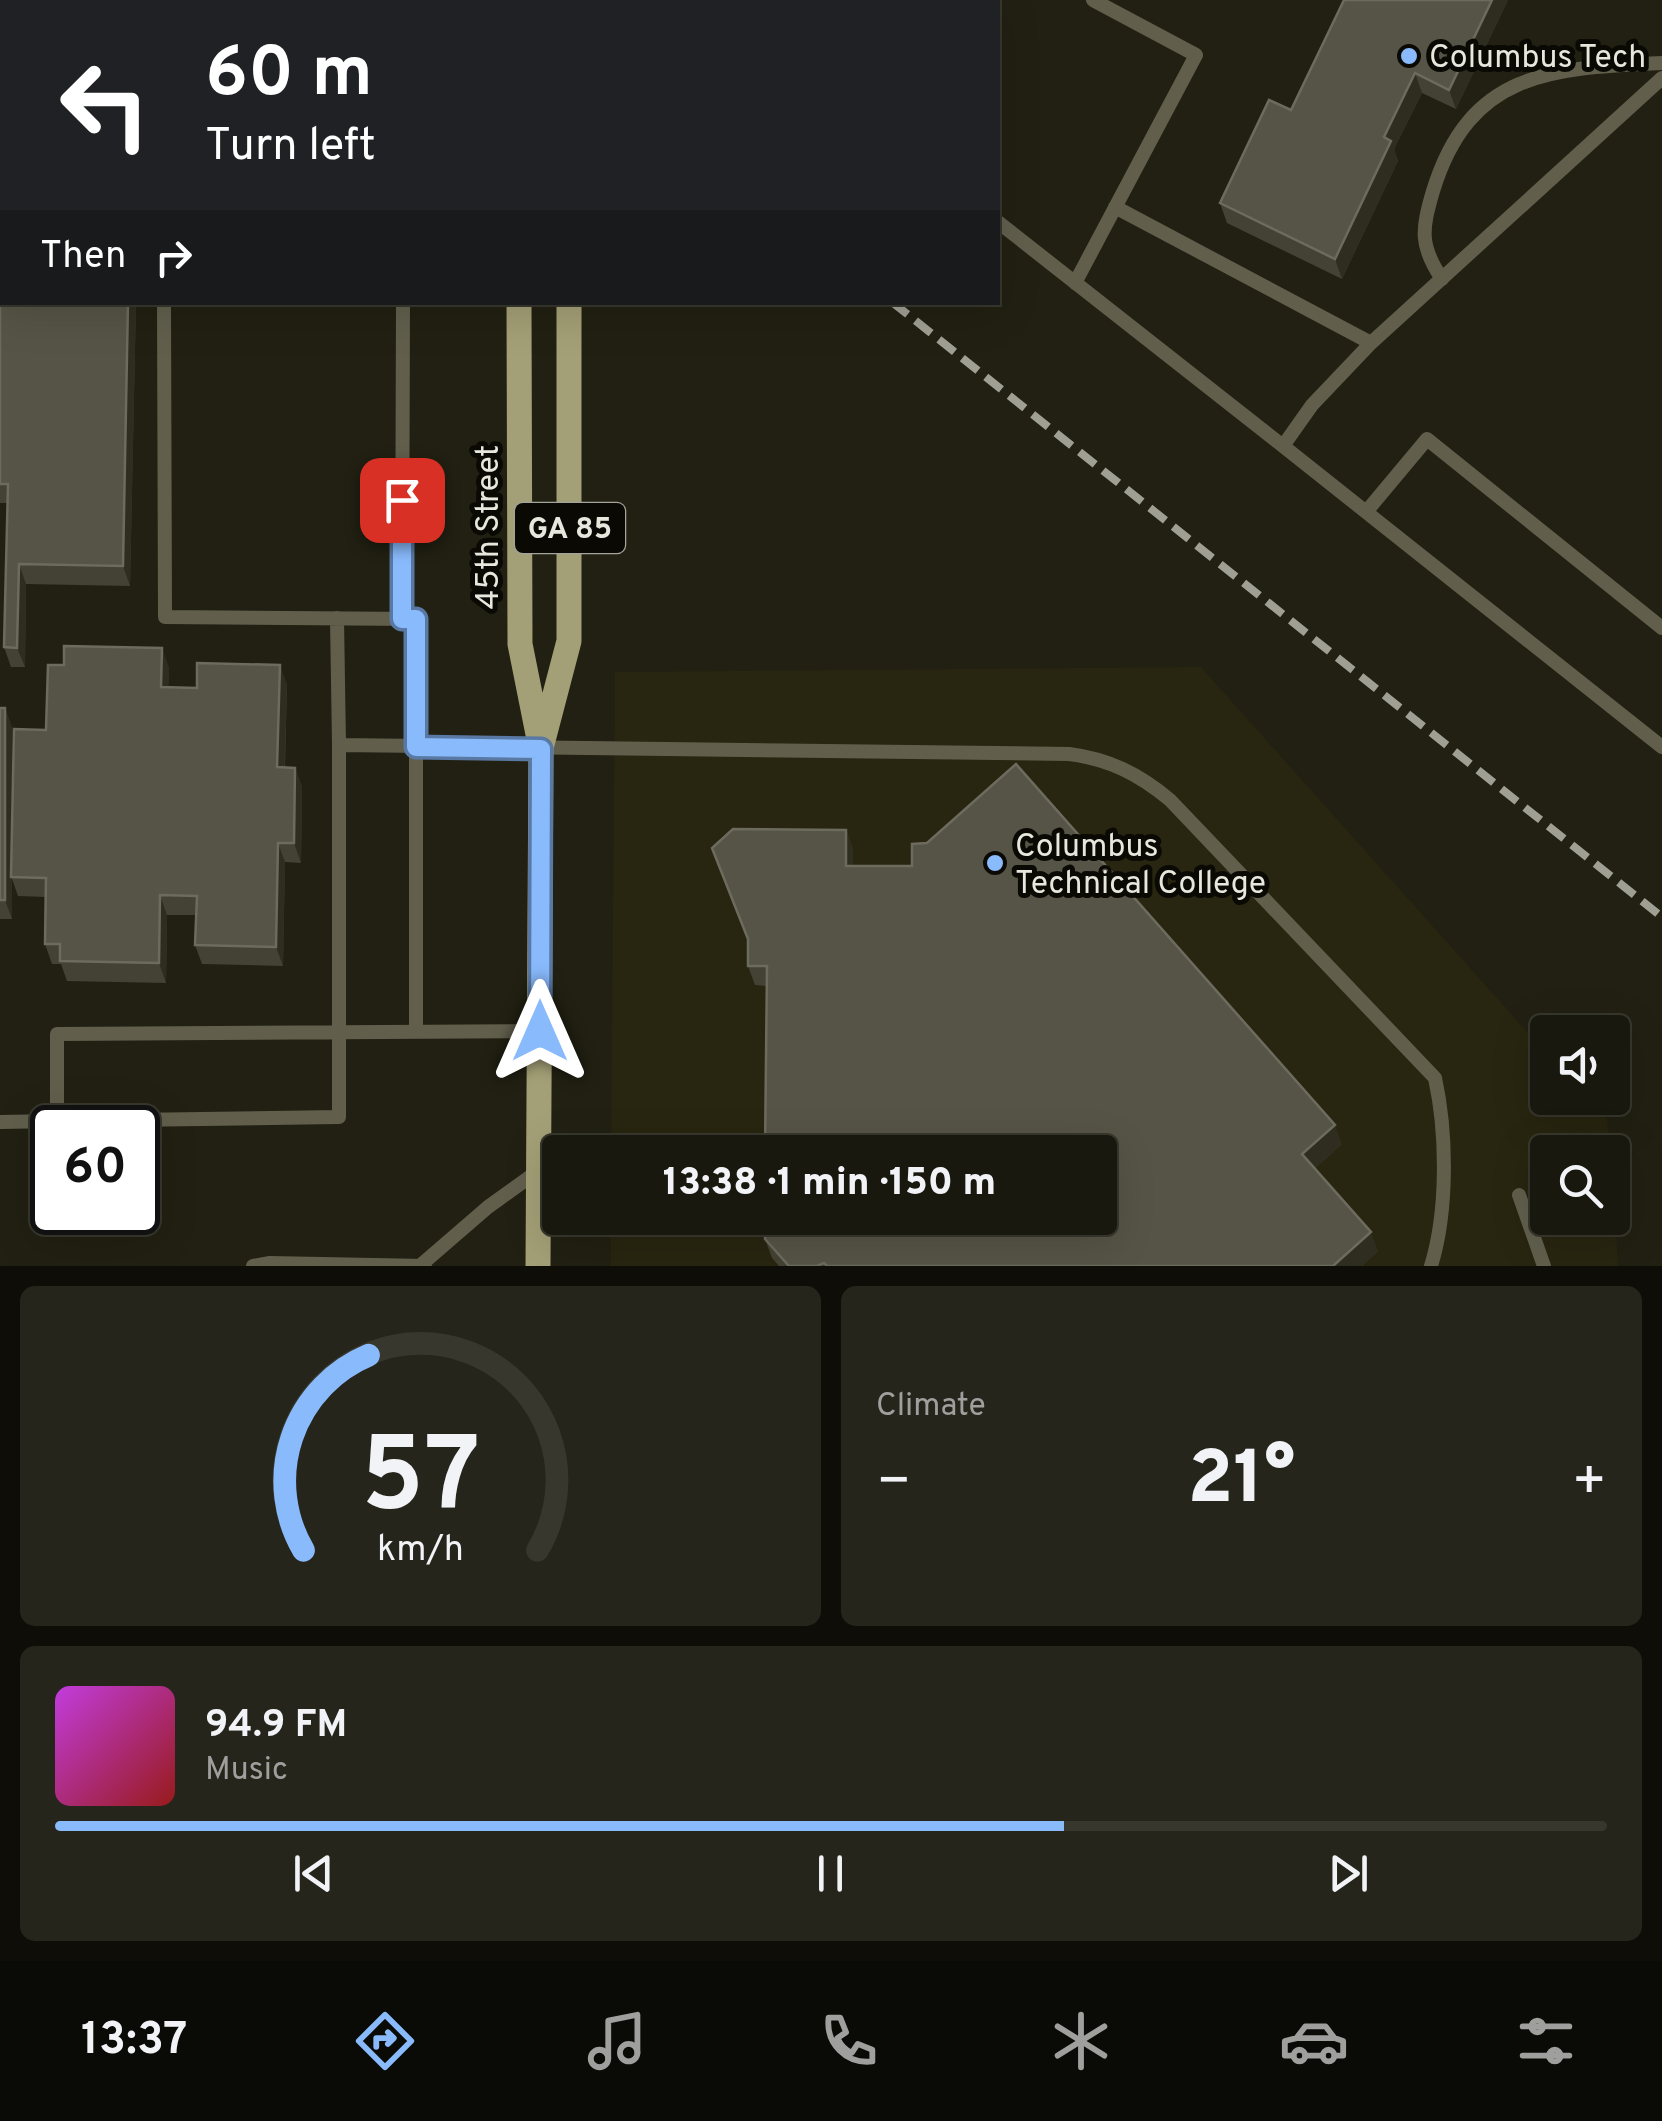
<!DOCTYPE html>
<html lang="en">
<head>
<meta charset="utf-8">
<style>
  body { margin:0; font-family:Overpass,sans-serif; background:#26251c; color:#f1f3f6; height:100vh; display:flex; flex-direction:column; font-size:38px; white-space:nowrap }
  * { box-sizing:border-box; margin:0 }
  p { font-size:32px; color:#9fa09e }
  .icon { flex:none; width:55px; height:55px; fill:none; stroke:currentColor; stroke-width:2; stroke-linecap:round; stroke-linejoin:round }
  .map { position:relative; height:1266px; overflow:hidden }
  .details { display:flex; flex-direction:column; gap:20px; padding:20px; background:#0e0d08; flex:1 }
  .details>* { flex:none }
  .banner { position:absolute; left:0px; top:0px; width:1000px; height:305px; box-shadow:0 10px 40px #0002,0 0 0 2px #37372e; background:#202124; color:#fff; overflow:hidden }
  .buttons { position:absolute; left:1530px; top:1015px; display:grid; gap:20px }
  .buttons a { display:grid; place-items:center; width:100px; height:100px; border-radius:10px; background:#19180e; box-shadow:0 10px 40px #0002,0 0 0 2px #37372e; font-size:50px }
  .speed { position:absolute; left:30px; top:1105px; display:flex; gap:20px; font-size:50px; font-weight:700; text-align:center }
  .speed>* { display:grid; place-content:center; width:130px; height:130px; border-radius:50%; background:#19180e; box-shadow:0 10px 40px #0002,0 0 0 2px #37372e; line-height:1 }
  .speed .limit { border:5px solid #111; border-radius:15px; background:#fff; color:#111 }
  .pin { position:absolute; display:grid; place-items:center; width:85px; height:85px; color:#fff; margin:-42px; border-radius:20px; box-shadow:0 5px 15px #0006 }
  .me { position:absolute; width:110px; margin:-55px; rotate:0deg; stroke-linejoin:round; filter:drop-shadow(0 0 8px #0008) }
  .turn { display:flex; align-items:center; gap:35px; height:210px; padding:0 40px; font-size:45px }
  .turn .icon { width:130px; height:130px; stroke-width:2.5 }
  .turn b { display:block; font-size:70px; line-height:85px }
  .then { display:flex; align-items:center; height:95px; padding:0 40px; background:#0003; gap:20px; font-size:38px }
  .big { font-size:75px; font-weight:800; line-height:1.1 }
  .details .tile { flex:1; display:flex; flex-direction:column; justify-content:center; gap:15px; min-width:0; padding:0 35px; border-radius:15px; background:#26251c }
  .details .dial { align-items:center; gap:0 }
  .dial svg { height:260px; overflow:visible; fill:none; stroke:#37372e; stroke-width:7; stroke-linecap:round; text-anchor:middle }
  .dial text { fill:#f1f3f6; stroke:none }
  .song { display:flex; align-items:center; gap:30px }
  .cover { width:120px; height:120px; border-radius:15px; background:linear-gradient(135deg,hsl(290 70% 55%),hsl(0 70% 35%)) }
  .played { height:10px; border-radius:5px; background:linear-gradient(90deg,#89bafc 65%,#37372e 65%) }
  .keys { display:flex; justify-content:space-around; direction:ltr }
  .heat { display:flex; justify-content:space-between; align-items:center; font-size:55px; direction:ltr }
  .details .tiles { flex:1; display:grid; gap:20px; grid-template-columns:1fr 1fr }
  .tile:last-child { grid-column:span 2 }
  .trip { position:absolute; left:542px; top:1135px; width:575px; height:100px; border-radius:10px; background:#19180e; box-shadow:0 10px 40px #0002,0 0 0 2px #37372e; font-weight:800; line-height:100px; text-align:center }
  .tabs { display:flex; height:160px; justify-content:space-around; align-items:center; background:#0a0a06; color:#9fa09e }
  .tabs .icon { width:70px; height:70px }
  .tabs .selected { color:#89bafc }
  .tabs b { font-size:45px; color:#f1f3f6 }
  .map>svg:first-child { display:block }
  .built { fill:#282510 }
  .lines { fill:none; stroke-linecap:round; stroke-linejoin:round }
  .lane { stroke:#615f4c; stroke-width:14 }
  .street { stroke:#615f4c; stroke-width:25 }
  .primary { stroke:#a39f76; stroke-width:25 }
  .rail { stroke:#a09f94; stroke-width:8; stroke-dasharray:20 10; stroke-linecap:butt }
  .wall { fill:#434234 }
  .shaded-wall { fill:#2e2d1f }
  .building { fill:#555446; stroke:#6c6b5e; stroke-width:2.5 }
  .route-casing { stroke:#5979a4; stroke-width:25 }
  .route { stroke:#89bafc; stroke-width:18 }
  .poi-dot { fill:#89bafc; stroke:#0a0904; stroke-width:4 }
  .labels { text-anchor:middle; stroke-width:10; stroke-linejoin:round; paint-order:stroke }
  .shield { fill:#0a0904; stroke:#a5a49c; stroke-width:2.5 }
  .shield-label { font-size:30px; font-weight:bold; fill:#e7e7dd }
  .poi-label { font-size:32px; fill:#e7e7dd; stroke:#0a0904; text-anchor:start }
  .street-label { font-size:32px; fill:#e7e7dd; stroke:#0a0904 }
</style>
</head>
<body>
<div class="map">
<svg width="1662" height="1266" viewBox="0 0 1662 1266">
  <rect width="100%" height="100%" fill="#212012"/>
  <path class="built" d="M1201 667 1547 1054 1548 1098H1587L1607 1120 1610 1152H1548V1218H1612L1613 1188 1618 1266H611V1218H1100V1152H611L615 672Z"/>
  <g class="lines">
    <path class="lane" d="M916 2 918 0
      M1662 78 1371 343 1312 405 1283 446 1662 747
      M1115 207 1371 343
      M998 222 1283 446
      M1442 279C1419 245 1422 229 1433 191 1470 70 1553 68 1662 63
      M1075 283 1196 55 1093 0
      M164 302 165 617 416 619V1032
      M1366 512 1427 439 1662 628
      M337 618 339 745
      M402 619 403 302
      M540 1031 57 1034V1121L339 1117V745L1069 754C1109 759 1139 774 1170 800L1435 1078C1447 1133 1448 1211 1431 1266
      M0 1122 57 1121
      M1519 1195 1544 1266
      M422 1264 488 1207 538 1171
      M253 1266 270 1263 425 1266"/>
    <path class="street" d="M348 0 353 2"/>
    <path class="primary" d="M566 0V2
      M514 2V0
      M519 302 520 644 541 749 538 1266
      M542 744 569 641V302"/>
    <path class="rail" d="M449 0 454 2
      M892 302 1662 917"/>
  </g>
  <path class="wall" d="M1508 0 1456 109 1422 93 1394 149 1398 161 1342 279 1227 223 1220 203 1291 110Z
    M0 46 2 302H136L130 586 26 584 25 667H11L4 647 8 503H0Z
    M169 667 168 688H197L287 684 285 768H295L302 787 301 863 285 862 283 966 202 964 195 945 196 915H167L166 983 67 981 61 964H52L45 944 46 897 18 896 12 879V919H0V708H5L12 728V832L46 730Z
    M846 830 853 849V866L1342 1144 1315 1168 1378 1251 1362 1266H779L772 1258 765 1239 766 986 755 985 748 966Z"/>
  <path class="shaded-wall" d="M1492 0H1508L1456 109 1449 90Z
    M1415 73 1422 93 1394 149 1398 161 1342 279 1335 259 1384 137Z
    M128 302H136L130 586 123 566Z
    M19 564 26 584 25 667 17 648Z
    M162 648 169 667 168 707 161 687Z
    M280 665 287 684 284 787 277 767Z
    M5 708 12 728V919L5 900Z
    M295 768 302 787 301 863 294 843Z
    M846 830 853 849V885L846 866Z
    M278 843 285 862 283 966 276 947Z
    M160 895 167 915 166 983 159 963Z
    M1335 1125 1342 1144 1309 1173 1302 1154Z
    M1371 1232 1378 1251 1362 1266H1333Z"/>
  <path class="building" d="M719 0H799L800 2H713Z
    M1344 0H1492L1449 90 1415 73 1384 137 1391 141 1335 259 1220 203 1269 100 1291 110Z
    M0 46H2V302H128L123 566 19 564 17 648 4 647 8 484H0Z
    M64 646 162 648 161 687 197 688V663L280 665 277 767 295 768 294 843H278L276 947 195 945 197 896 160 895 159 963 60 961V944H45L46 878 11 877 14 729 46 730 48 665H64Z
    M0 708H5V900H0Z
    M1016 764 1335 1125 1302 1154 1371 1232 1333 1266H827L824 1263 817 1266H789L765 1239V1218H1100V1152H765L767 966H748V939L712 848 733 829 846 830V866H912V844L927 843Z"/>
  <g class="lines">
    <g class="route-casing">
      <path id="route" d="M402 500V619H416V747L541 749 540 1031"/>
    </g>
    <use href="#route" class="route"/>
  </g>
  <g class="poi-dot">
    <circle cx="1409" cy="56" r="10"/>
    <circle cx="995" cy="863" r="10"/>
  </g>
  <g class="labels">
    <rect class="shield" x="515" y="503" width="110" height="50" rx="8"/>
    <g class="shield-label">
      <text x="570" y="538">GA 85</text>
    </g>
    <g class="poi-label">
      <text x="1429" y="67">Columbus Tech</text>
      <text x="1015" y="856">Columbus<tspan x="1015" dy="37">Technical College</tspan></text>
    </g>
    <g class="street-label">
      <text transform="translate(487 527) rotate(-90)" y="11">45th Street</text>
    </g>
  </g>
</svg>
<div class="buttons">
<a><svg class="icon" aria-label="sound" viewBox="0 0 24 24"><path d="M4 9h4l5-4v14l-5-4H4zM17 9q2 3 0 6"/></svg></a>
<a><svg class="icon" aria-label="search" viewBox="0 0 24 24"><circle cx="10" cy="10" r="6"/><path d="M15 15l6 6"/></svg></a>
</div>
<div class="speed"><div class="limit">60</div></div>
<div class="pin" style="left:402px;top:500px;background:#d93025"><svg class="icon" aria-label="arrive" viewBox="0 0 24 24"><path d="M6 21V4h12l-3 4 3 4H6"/></svg></div>
<svg class="me" style="left:540px;top:1031px" viewBox="-20 -20 40 40"><path d="M0-17L14 15 0 8-14 15z" fill="#89bafc" stroke="#fff" stroke-width="4"/></svg>
<div class="trip">13:38 · 1 min · 150 m</div>
<div class="banner">
<div class="turn"><svg class="icon" aria-label="left" viewBox="0 0 24 24"><path d="M17 20v-9H6M10 6l-5 5 5 5"/></svg><div><b>60 m</b>Turn left</div></div>
<div class="then">Then<svg class="icon" aria-label="right" viewBox="0 0 24 24"><path d="M7 20v-9h11M14 6l5 5-5 5"/></svg></div>
</div>
</div>
<section class="details">
<div class="tiles">
<div class="tile dial"><svg viewBox="0 0 100 80">
<path d="M14 69A42 42 0 1 1 86 69"/>
<path d="M14 69A42 42 0 0 1 34 9" stroke="#89bafc"/>
<text x="50" y="56" font-size="32" font-weight="700">57</text>
<text x="50" y="72" font-size="11">km/h</text>
</svg></div>
<div class="tile"><p>Climate</p>
<div class="heat"><a>−</a><b class="big">21°</b><a>+</a></div>
</div>
<div class="tile">
<div class="song"><i class="cover"></i><div><b>94.9 FM</b><p>Music</p></div></div>
<div class="played"></div>
<div class="keys"><svg class="icon" aria-label="previous" viewBox="0 0 24 24"><path d="M18 5L8 12l10 7zM5 5v14"/></svg><svg class="icon" aria-label="pause" viewBox="0 0 24 24"><path d="M8 5v14M16 5v14"/></svg><svg class="icon" aria-label="next" viewBox="0 0 24 24"><path d="M6 5l10 7-10 7zM19 5v14"/></svg></div>
</div>
</div>
</section>
<nav class="tabs">
<b>13:37</b>
<svg class="icon selected" aria-label="directions" viewBox="0 0 24 24"><path d="M12 3l9 9-9 9-9-9zM9 14v-3h6M13 9l2 2-2 2"/></svg>
<svg class="icon" aria-label="music" viewBox="0 0 24 24"><path d="M9 18V5l10-2v13"/><circle cx="6" cy="18" r="3"/><circle cx="16" cy="16" r="3"/></svg>
<svg class="icon" aria-label="phone" viewBox="0 0 24 24"><path d="M5 4h4l2 5-3 2q2 4 5 5l2-3 5 2v4C11 20 4 13 5 4z"/></svg>
<svg class="icon" aria-label="climate" viewBox="0 0 24 24"><path d="M12 3v18M4 7l16 10M4 17L20 7"/></svg>
<svg class="icon" aria-label="car" viewBox="0 0 24 24"><path d="M5 17H2v-5l4-1 3-4h7l3 4 3 1v5h-3M9 17h6M6 11h13"/><circle cx="7" cy="17" r="2"/><circle cx="17" cy="17" r="2"/></svg>
<svg class="icon" aria-label="filters" viewBox="0 0 24 24"><path d="M4 7h16M4 17h16"/><circle cx="9" cy="7" r="2"/><circle cx="15" cy="17" r="2"/></svg>
</nav>
</body>
</html>
